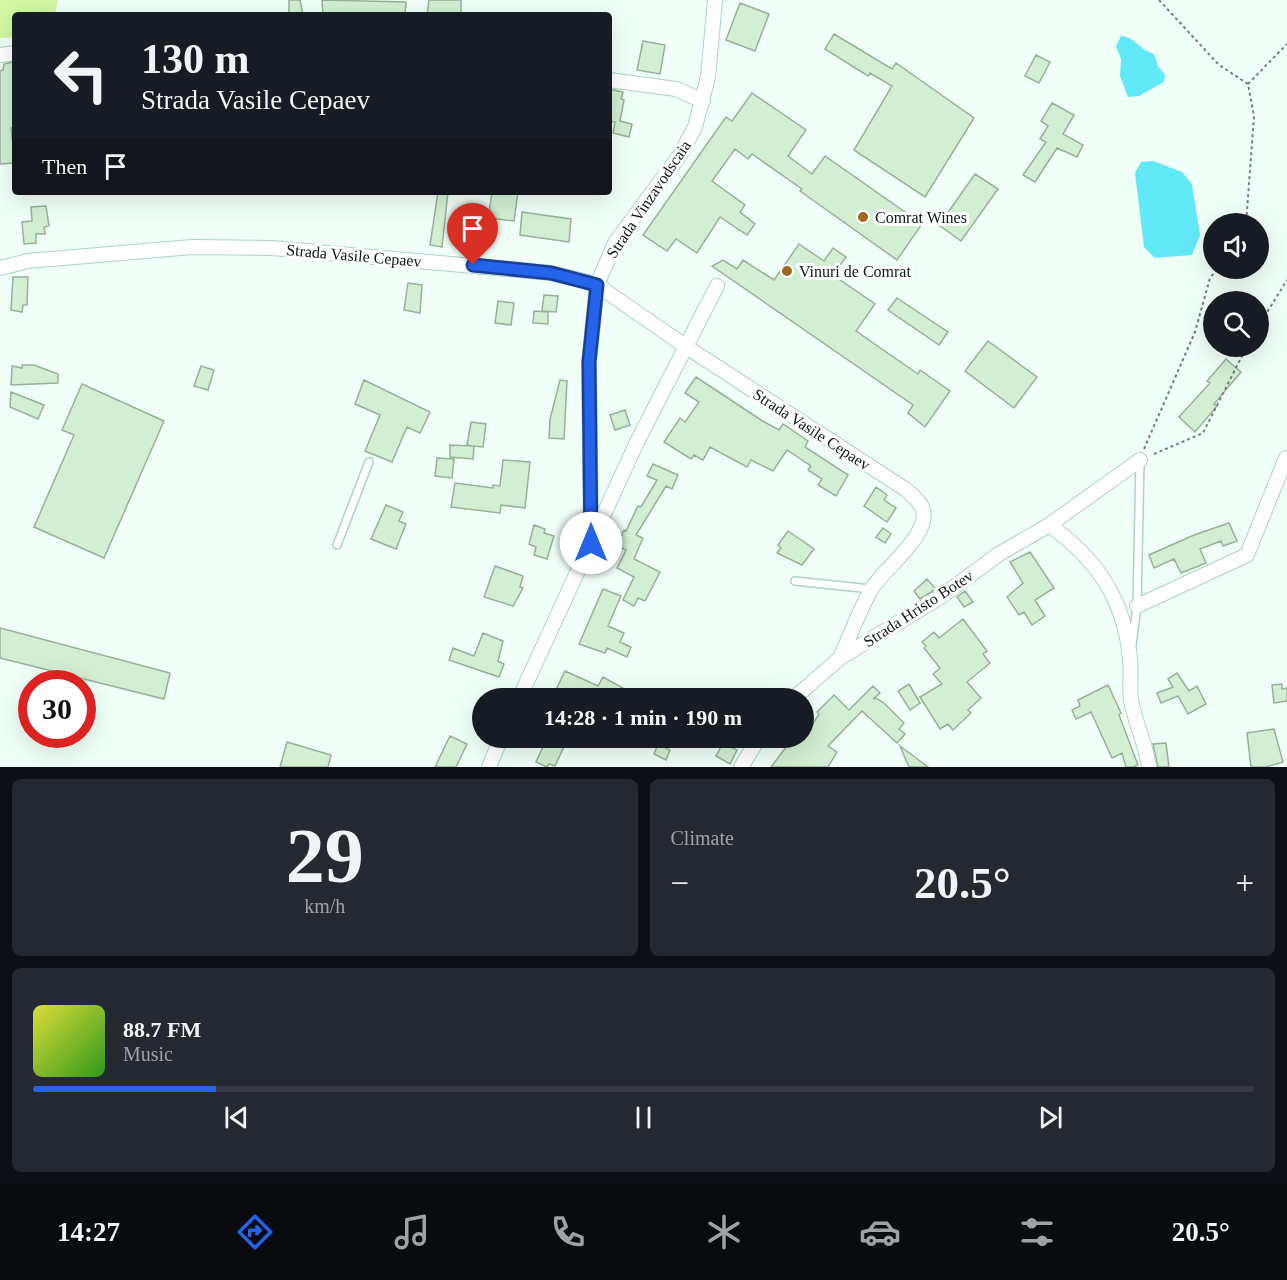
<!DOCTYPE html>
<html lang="en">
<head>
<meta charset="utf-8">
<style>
  body { margin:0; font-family:Georgia,serif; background:#242831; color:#f1f3f6; height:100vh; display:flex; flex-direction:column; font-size:22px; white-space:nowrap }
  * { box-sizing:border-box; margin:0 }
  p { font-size:20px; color:#9ea1a6 }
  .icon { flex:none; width:33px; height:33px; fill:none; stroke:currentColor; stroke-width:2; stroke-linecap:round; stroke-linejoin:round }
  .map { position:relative; height:767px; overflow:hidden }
  .sheet { display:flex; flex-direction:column; gap:12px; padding:12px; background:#0d0f14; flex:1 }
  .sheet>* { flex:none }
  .hud { position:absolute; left:12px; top:12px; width:600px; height:183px; border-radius:6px; box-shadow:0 6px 24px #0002; background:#171b24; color:#f1f3f6; overflow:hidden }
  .fabs { position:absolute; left:1203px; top:213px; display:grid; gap:12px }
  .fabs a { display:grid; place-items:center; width:66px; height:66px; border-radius:50%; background:#171b24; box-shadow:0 6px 24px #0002; font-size:30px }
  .speed { position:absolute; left:18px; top:670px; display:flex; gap:12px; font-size:30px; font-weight:700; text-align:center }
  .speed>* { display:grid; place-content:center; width:78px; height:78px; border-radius:50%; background:#171b24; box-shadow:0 6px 24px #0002; line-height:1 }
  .speed .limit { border:9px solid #d22; background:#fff; color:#111 }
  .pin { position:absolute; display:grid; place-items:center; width:51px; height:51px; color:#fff; margin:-62px -26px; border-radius:50% 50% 50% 0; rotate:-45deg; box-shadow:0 0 6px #0007 }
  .pin .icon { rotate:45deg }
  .me { position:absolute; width:66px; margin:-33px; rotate:0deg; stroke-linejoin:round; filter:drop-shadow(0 0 4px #0008) }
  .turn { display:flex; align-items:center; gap:21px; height:126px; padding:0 30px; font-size:27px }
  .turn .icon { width:78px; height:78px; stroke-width:2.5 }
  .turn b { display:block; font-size:42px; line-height:51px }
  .then { display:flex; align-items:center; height:57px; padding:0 30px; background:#0003; gap:12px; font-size:22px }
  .big { font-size:45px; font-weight:800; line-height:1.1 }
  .sheet .tile { flex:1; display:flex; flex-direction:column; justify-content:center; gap:9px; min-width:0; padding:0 21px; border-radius:9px; background:#242831 }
  .sheet .dial { align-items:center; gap:0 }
  .dial b { font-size:78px; line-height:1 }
  .song { display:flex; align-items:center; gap:18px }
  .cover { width:72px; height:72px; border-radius:9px; background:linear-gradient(135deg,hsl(60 70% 55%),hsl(110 70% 35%)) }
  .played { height:6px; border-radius:3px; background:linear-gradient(90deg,#2563eb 15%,#363941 15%) }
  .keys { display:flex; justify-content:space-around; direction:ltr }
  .heat { display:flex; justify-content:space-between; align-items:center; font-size:33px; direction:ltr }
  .sheet .tiles { flex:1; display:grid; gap:12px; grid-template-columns:1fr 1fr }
  .tile:last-child { grid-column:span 2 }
  .trip { position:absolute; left:472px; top:688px; width:342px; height:60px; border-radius:30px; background:#171b24; box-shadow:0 6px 24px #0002; font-weight:800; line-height:60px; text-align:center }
  .tabs { display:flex; height:96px; justify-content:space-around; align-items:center; background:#090b0e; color:#9ea1a6 }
  .tabs .icon { width:42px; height:42px }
  .tabs .current { color:#2563eb }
  .tabs b { font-size:27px; color:#f1f3f6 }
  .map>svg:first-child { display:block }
  .green { fill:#d3f8a4 }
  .water { fill:#62e9f8 }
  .building { fill:#d2efd4; stroke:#96b198; stroke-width:1.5 }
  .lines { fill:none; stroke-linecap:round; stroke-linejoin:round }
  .service-casing { stroke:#add3c2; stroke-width:10 }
  .minor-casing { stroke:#add3c2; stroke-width:16 }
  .path { stroke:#73827c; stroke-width:2; stroke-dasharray:3 3; stroke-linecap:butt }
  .service { stroke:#fff; stroke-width:7 }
  .minor { stroke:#fff; stroke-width:14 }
  .route-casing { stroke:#184099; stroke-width:15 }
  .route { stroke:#2563eb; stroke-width:10 }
  .poi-dot { fill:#9e6922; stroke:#fff; stroke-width:2 }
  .labels { text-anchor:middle; stroke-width:6; stroke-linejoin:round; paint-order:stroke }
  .street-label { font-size:16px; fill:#0b1a14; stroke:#fff }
  .poi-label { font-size:16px; fill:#0b1a14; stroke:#fff; text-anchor:start }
</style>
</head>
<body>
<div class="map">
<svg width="1287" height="767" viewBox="0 0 1287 767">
  <rect width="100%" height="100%" fill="#f0fff8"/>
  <path class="green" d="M0 0H58L55 15H15V37L0 38Z"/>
  <path class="water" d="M1121 36C1135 37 1140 50 1154 54L1158 66 1165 75 1164 82 1139 96 1128 97 1120 76 1121 59 1116 46Z
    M1153 161 1182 172 1192 184 1200 235 1192 255 1155 258 1144 247 1135 173 1141 162Z"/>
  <path class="building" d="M289 0H300L303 15H289Z
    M322 0 406 2 405 15H323Z
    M429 0H461V14L427 15Z
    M740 3 769 14 755 51 726 40Z
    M834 34 892 69 896 63 974 118 925 197 854 150 892 86 870 73 868 76 825 49Z
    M643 41 665 45 660 74 637 70Z
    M1036 55 1050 62 1039 83 1025 76Z
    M13 62 15 127 11 128 15 163 0 164V71L3 70 4 64Z
    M609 89 623 92 621 99 624 100 620 121 632 124 629 137 613 133 615 122 609 121Z
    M752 93 806 130 788 156 812 174 825 156 922 224 897 260 800 191 802 189 752 154 748 159 735 149 712 181 745 205 740 212 755 224 747 235 720 217 697 253 676 239 667 251 643 235 726 117 732 121Z
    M1052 103 1074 115 1063 134 1083 145 1077 157 1057 148 1035 182 1023 175 1046 142 1040 139 1048 126 1041 121Z
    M975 174 998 189 961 241 939 225Z
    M438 192H448L442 247 430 245Z
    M492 192H518L514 221 488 218Z
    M46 206 49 226 44 227 45 234H36V243L24 244 22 222 32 221 31 207Z
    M522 212 571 219 569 242 520 235Z
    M799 244 824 261 833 248 846 257 833 275 875 304 856 331 918 374 920 370 950 391 925 427 908 413 913 405 712 266 723 260 737 269 743 260 774 280Z
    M13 277H28L27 305H23L22 312 11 310Z
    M408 283 422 285 420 313 404 310Z
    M544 295 558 296 556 312 542 311Z
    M897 298 948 332 939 345 888 310Z
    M498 301 514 303 511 325 495 323Z
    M534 311 548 312V324L533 323Z
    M988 341 1037 377 1014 408 965 371Z
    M1226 359 1241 372 1214 404 1217 406 1195 432 1179 417 1210 383 1207 381Z
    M22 365H34L58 374V383L11 385 12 366 22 368Z
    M201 366 214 370 208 390 194 386Z
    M696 377 761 420 779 430 783 424 808 441 805 447 848 475 836 496 818 485 822 479 808 470 811 466 787 450 773 471 751 460 747 467 710 447 703 460 694 455 691 459 664 442 680 418 685 422 699 402 685 393Z
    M364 380 430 412 420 433 407 427 392 462 365 451 380 415 355 404Z
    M560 380 567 381 564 439 549 438 550 419Z
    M82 384 164 421 104 558 34 527 74 435 62 430Z
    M11 392 44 405 38 419 10 407Z
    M625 410 630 425 615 430 610 415Z
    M471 422 486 424 483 447 474 446 473 459 450 457V445L473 446 467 445Z
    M437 458 454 459 452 478 435 476Z
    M503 460 530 462 525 508 501 505 500 513 451 507 455 483 493 488V485L500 486Z
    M653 464 678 475 672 489 666 486 636 535 643 538 634 559 660 572 645 601 638 598 634 606 623 600 634 577 617 568 626 550 617 546 624 530 626 531 638 506 641 507 657 480 647 476Z
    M876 487 887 495 884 500 896 508 887 522 864 506Z
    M386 505 403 512 399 521 406 524 396 549 371 539Z
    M1229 523 1237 541 1223 546 1221 541 1200 549 1206 563 1181 573 1174 559 1154 568 1149 555 1194 535Z
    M534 525 545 529 544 533 554 536 547 559 534 555 536 547 529 544Z
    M883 528 891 534 885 543 876 537Z
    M788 531 814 549 802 565 777 553 781 548 778 545Z
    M1030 552 1054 588 1035 600 1045 616 1032 625 1024 612 1019 615 1007 597 1023 583 1010 562Z
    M495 566 523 576 520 587 523 588 513 606 484 597Z
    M927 579 936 589 920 599 914 591Z
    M603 589 621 596 608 626 624 633 620 642 631 647 627 657 607 648 605 653 579 644Z
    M965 591 973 602 964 607 957 597Z
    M963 619 987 651 983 654 990 663 967 682 981 698 968 710 971 713 953 730 948 724 940 729 920 697 942 684 933 674 940 668 924 648 926 646 922 642 934 632 939 638Z
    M0 628 170 673 164 699 0 658Z
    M483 633 503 641 498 661 504 664 499 677 449 660 453 648 474 656Z
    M565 671 598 686 603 677 623 688 617 699H570L555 692Z
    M1177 673 1189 691 1197 686 1206 704 1188 714 1178 696 1161 703 1157 693 1173 687 1168 679Z
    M909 684 920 703 910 710 898 691Z
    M1282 684V689L1287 688V701L1274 703 1272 685Z
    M1108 685 1121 713 1119 715 1138 765 1133 767H1126L1122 753 1112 758 1091 712 1076 719 1072 710 1080 706 1078 700Z
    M873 686 880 693 873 699 876 698 884 703 904 723 899 729 905 734 897 743 862 711 828 746 837 752 828 767H771L793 738H804L819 714 817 712 834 695 849 710Z
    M1274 729 1283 762 1266 767H1251L1247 733Z
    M450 736 467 744 456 767H435Z
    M547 738H568L555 766 549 764 547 767 536 762Z
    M287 742 331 755 328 767H280Z
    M723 743 737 750 730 764 716 756Z
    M1166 743 1169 767H1158L1153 744Z
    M658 744 670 750 666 760 654 754Z
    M900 746 928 767H909Z"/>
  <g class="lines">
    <g class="service-casing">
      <path id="service" d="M337 545 369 462
        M795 581 871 589
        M1132 645 1137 606 1140 461"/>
    </g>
    <g class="minor-casing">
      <path id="minor" d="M0 55 15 53
        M609 80 676 89 703 101
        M0 268 28 261 192 247 272 248 496 268 551 273 584 281 597 285 685 346 905 489C912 495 921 502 923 510 930 536 882 570 871 590 859 611 850 636 840 658
        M1049 525C1097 559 1124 599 1130 658 1132 672 1129 686 1131 700 1135 723 1146 744 1149 767
        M591 543 589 362 597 285 615 243 680 155 695 127 708 77 715 0
        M1137 606 1247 555 1286 458
        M519 699 637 442 717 286
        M793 699 840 658 939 598 999 554 1049 525 1140 460
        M489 767 501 738
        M741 767 759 738"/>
    </g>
    <path class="path" d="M1159 0 1219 65 1248 84 1254 116 1246 224
      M1248 84 1287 44
      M1258 327 1287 280
      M1144 449 1195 332 1210 278 1218 268
      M1154 454 1203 433 1247 346"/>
    <use href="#service" class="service"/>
    <use href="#minor" class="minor"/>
  </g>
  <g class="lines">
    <g class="route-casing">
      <path id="route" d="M473 265 551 273 597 285 589 362 591 543"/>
    </g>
    <use href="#route" class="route"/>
  </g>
  <g class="poi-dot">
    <circle cx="863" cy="217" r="6"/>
    <circle cx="787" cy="271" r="6"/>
  </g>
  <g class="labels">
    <g class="street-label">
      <text transform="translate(648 199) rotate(-56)" y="6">Strada Vinzavodscaia</text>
      <text transform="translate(354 255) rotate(5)" y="6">Strada Vasile Cepaev</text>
      <text transform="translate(812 429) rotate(33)" y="6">Strada Vasile Cepaev</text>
      <text transform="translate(918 608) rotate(-33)" y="6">Strada Hristo Botev</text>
    </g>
    <g class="poi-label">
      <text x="875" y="223">Comrat Wines</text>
      <text x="799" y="277">Vinuri de Comrat</text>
    </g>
  </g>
</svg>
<div class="fabs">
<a><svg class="icon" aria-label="sound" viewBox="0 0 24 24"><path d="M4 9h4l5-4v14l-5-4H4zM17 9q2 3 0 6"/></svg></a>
<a><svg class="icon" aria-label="search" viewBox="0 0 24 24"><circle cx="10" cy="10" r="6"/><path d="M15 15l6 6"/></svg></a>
</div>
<div class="speed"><div class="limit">30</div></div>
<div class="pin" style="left:473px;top:265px;background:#d93025"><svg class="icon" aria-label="arrive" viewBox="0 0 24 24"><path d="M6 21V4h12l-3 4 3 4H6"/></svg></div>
<svg class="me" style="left:591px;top:543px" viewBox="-20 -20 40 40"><circle r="19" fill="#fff"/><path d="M0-13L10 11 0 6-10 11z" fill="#2563eb"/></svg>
<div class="trip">14:28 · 1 min · 190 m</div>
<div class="hud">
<div class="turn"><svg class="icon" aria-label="left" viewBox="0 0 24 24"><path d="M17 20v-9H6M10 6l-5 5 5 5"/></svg><div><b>130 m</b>Strada Vasile Cepaev</div></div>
<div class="then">Then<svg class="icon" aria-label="arrive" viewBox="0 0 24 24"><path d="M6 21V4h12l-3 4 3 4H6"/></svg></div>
</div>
</div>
<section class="sheet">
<div class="tiles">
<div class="tile dial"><b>29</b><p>km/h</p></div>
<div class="tile"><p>Climate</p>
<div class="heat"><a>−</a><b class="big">20.5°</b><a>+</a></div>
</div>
<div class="tile">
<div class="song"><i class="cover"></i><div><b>88.7 FM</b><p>Music</p></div></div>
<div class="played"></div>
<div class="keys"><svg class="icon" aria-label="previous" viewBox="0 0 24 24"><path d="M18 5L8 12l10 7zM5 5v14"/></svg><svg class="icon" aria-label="pause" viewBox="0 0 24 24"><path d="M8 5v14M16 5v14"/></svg><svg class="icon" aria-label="next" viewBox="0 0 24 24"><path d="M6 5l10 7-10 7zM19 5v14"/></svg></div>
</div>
</div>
</section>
<nav class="tabs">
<b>14:27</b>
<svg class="icon current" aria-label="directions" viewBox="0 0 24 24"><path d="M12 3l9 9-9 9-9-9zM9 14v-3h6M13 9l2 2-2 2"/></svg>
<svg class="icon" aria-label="music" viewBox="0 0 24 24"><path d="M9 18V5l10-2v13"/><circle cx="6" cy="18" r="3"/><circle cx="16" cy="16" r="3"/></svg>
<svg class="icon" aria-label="phone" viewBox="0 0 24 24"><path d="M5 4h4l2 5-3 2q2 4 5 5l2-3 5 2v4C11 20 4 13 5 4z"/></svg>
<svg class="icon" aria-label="climate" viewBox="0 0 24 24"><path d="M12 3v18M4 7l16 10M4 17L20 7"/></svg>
<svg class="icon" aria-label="car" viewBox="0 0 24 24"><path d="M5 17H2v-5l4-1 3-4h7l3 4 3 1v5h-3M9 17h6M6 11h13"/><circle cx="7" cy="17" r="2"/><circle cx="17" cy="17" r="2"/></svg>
<svg class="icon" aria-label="filters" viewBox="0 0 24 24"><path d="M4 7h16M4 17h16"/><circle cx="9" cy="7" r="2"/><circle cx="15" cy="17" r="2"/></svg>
<b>20.5°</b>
</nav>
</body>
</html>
